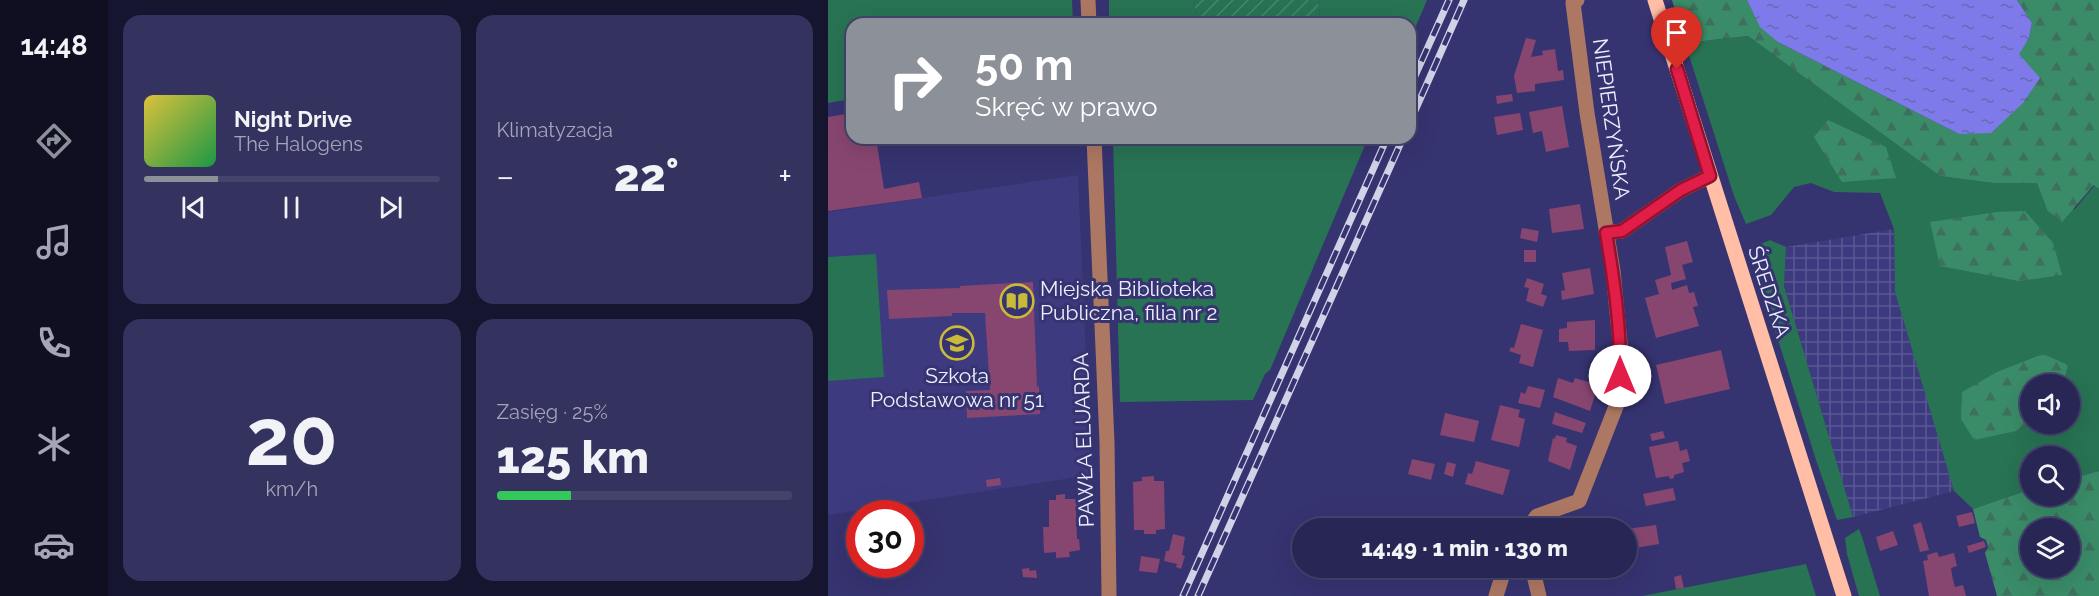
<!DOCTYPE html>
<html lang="pl">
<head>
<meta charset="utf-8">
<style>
  body { margin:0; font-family:Raleway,sans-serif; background:#34325f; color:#f1f3f6; height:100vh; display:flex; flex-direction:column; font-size:22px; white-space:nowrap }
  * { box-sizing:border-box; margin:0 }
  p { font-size:20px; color:#a5a5b9 }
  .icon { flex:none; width:33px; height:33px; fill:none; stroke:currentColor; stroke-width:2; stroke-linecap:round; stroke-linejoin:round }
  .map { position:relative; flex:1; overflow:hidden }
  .drawer { display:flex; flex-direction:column; gap:15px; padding:15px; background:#16152f; width:720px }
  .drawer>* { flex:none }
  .guide { position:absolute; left:18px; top:18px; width:570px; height:126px; border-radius:18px; box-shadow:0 6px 24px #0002,0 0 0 2px #44436c; background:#8c9099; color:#fff; overflow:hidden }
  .buttons { position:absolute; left:1192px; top:374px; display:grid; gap:12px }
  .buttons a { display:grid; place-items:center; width:60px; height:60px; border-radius:50%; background:#282655; box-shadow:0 6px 24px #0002,0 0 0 2px #44436c; font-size:30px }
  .speed { position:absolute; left:18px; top:500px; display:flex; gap:12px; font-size:30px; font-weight:700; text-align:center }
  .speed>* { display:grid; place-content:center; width:78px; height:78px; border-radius:50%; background:#282655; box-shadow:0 6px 24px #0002,0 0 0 2px #44436c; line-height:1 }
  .speed .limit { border:9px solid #d22; background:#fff; color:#111 }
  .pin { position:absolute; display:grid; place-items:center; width:51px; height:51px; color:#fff; margin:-62px -26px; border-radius:50% 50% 50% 0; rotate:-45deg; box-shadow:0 0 6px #0007 }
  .pin .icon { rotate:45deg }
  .me { position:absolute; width:66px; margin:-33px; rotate:0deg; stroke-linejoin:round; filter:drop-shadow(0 0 4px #0008) }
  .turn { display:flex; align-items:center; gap:21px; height:126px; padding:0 30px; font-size:27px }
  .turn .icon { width:78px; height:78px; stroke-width:2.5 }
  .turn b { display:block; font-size:42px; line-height:51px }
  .big { font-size:45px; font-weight:800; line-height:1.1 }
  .drawer .widget { flex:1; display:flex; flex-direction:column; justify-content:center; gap:9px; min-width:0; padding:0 21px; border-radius:18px; background:#34325f }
  .drawer .dial { align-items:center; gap:0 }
  .dial b { font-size:78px; line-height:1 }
  .song { display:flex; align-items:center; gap:18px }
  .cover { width:72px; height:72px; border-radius:9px; background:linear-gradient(135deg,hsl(50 70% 55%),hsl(140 70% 35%)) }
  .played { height:6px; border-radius:3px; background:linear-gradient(90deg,#8c9099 25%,#44436c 25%) }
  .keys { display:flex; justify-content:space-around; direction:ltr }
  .heat { display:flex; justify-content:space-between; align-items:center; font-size:33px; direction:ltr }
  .charge { height:9px; border-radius:4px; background:linear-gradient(90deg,#34c759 25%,#44436c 0) }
  .drawer .tiles { flex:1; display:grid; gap:15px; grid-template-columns:repeat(2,1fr) }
  .trip { position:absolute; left:464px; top:518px; width:345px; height:60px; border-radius:30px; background:#282655; box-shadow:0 6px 24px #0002,0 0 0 2px #44436c; font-weight:800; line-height:60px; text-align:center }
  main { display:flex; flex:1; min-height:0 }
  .tab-bar { display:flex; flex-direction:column; width:108px; justify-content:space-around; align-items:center; background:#100f22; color:#a5a5b9 }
  .tab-bar .icon { width:42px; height:42px }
  .tab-bar .selected { color:#8c9099 }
  .tab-bar b { font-size:27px; color:#f1f3f6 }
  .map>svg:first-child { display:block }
  .built { fill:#3e3a80 }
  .industrial { fill:url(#industrial-grid) }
  .grass { fill:#287353; fill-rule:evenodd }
  .forest { fill:url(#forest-firs); fill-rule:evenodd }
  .garden { fill:url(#garden-furrows) }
  .water { fill:url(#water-ripples) }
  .building { fill:#874670 }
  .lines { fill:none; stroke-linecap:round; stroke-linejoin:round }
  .minor { stroke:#ad7863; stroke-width:15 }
  .major { stroke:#ffbea5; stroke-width:15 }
  .rail-casing { stroke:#d1d2e8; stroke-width:7 }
  .rail { stroke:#363371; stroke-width:4.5; stroke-dasharray:14; stroke-linecap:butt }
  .route-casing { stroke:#92132f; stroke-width:15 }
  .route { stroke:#e11d48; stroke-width:10 }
  .labels { text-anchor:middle; stroke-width:6; stroke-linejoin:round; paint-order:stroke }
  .street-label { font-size:21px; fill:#eceefd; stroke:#363371 }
  .poi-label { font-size:21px; fill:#eceefd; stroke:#363371; text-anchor:start }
</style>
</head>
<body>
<main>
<nav class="tab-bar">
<b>14:48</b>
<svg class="icon selected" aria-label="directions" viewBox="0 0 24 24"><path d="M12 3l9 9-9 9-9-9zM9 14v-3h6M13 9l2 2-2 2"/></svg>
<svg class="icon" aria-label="music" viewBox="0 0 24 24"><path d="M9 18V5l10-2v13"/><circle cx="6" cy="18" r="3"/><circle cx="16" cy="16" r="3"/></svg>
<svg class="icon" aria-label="phone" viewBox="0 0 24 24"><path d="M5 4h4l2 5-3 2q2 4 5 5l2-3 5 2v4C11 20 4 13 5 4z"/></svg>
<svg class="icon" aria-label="climate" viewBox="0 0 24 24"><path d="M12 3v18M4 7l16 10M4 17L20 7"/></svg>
<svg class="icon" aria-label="car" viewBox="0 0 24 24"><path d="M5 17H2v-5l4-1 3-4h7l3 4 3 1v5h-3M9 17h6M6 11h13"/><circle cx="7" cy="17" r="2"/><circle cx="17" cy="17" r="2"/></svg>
</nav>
<section class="drawer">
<div class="tiles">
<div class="widget">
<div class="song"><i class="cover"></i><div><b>Night Drive</b><p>The Halogens</p></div></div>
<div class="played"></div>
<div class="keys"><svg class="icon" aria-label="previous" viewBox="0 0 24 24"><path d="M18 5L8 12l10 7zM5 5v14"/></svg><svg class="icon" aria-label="pause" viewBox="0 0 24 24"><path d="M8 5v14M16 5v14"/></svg><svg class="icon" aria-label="next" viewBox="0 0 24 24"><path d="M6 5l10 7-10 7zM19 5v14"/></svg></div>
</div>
<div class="widget"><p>Klimatyzacja</p>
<div class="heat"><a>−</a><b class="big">22°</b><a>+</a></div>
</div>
<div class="widget dial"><b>20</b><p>km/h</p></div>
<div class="widget"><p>Zasięg · 25%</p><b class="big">125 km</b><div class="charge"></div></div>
</div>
</section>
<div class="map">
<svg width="1271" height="596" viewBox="0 0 1271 596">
  <defs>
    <pattern id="industrial-grid" width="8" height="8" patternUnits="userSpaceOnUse" patternTransform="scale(1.5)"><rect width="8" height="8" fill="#3e3a80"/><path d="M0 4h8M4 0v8" fill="none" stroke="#5a5793"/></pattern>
    <pattern id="forest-firs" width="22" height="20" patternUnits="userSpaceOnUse" patternTransform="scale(1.5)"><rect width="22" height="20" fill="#3a8c68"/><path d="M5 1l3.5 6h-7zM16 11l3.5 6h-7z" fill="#3f705d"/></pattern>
    <pattern id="garden-furrows" width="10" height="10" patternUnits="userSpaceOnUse" patternTransform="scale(1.5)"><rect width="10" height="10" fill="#287353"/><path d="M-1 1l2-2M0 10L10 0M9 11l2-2" fill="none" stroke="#47876d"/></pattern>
    <pattern id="water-ripples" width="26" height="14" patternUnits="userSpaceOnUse" patternTransform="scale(1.5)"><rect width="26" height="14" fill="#7e7ae9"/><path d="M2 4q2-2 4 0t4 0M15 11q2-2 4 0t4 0" fill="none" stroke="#6b68b2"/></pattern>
  </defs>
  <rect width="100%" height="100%" fill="#363371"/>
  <path class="built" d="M250 175 263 475 0 515V212Z"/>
  <path class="industrial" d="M1066 229 1067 292 1126 491 1025 517 956 286 958 247Z"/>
  <path class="grass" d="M0 0H244L245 24H24V99L0 103Z
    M281 0H366L369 24H281Z
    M490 0H599L582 40V24H493Z
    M920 36 1112 176 1164 183H1209L1219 210 1247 209 1267 185 1271 189V471L1242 479V456H1203V489L1145 509 1126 491 1067 292 1066 229 1052 193 1006 192 983 183 966 187 943 215 918 224 906 196 857 43ZM1240 364 1235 384H1242V423H1203V421L1188 431 1134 392Z
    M285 138H540L442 370 437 374 425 400 292 402Z
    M942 240 958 247 956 286 1025 517 1009 520 988 460 933 286 928 253 933 244Z
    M48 254 56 377 0 381V257Z
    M1031 529 1034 537 1052 596H1031L1019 554 1017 538Z
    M978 564 988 596H814Z"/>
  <path class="forest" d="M844 0H919L925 12 950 42 1131 134 1201 38 1204 23 1189 0H1271V189L1266 185 1234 222 1219 210 1209 183H1164L1112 176 920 36 857 43Z
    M1000 120 1058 147 1068 178 1014 182 986 137Z
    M1197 211 1225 243 1234 275 1191 281 1112 266 1102 222 1169 212Z
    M1215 354 1240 365 1235 384H1203V421L1188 431 1146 440 1133 419 1134 392 1169 372Z
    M1271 471V596H1169L1157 553 1160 547 1158 540 1152 537 1145 509 1203 489V495H1242V479ZM1203 528H1242V567H1203Z"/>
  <path class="garden" d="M366 0H490L493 24H369Z"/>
  <path class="water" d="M919 0H1189L1204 23 1201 38 1191 54 1212 78 1195 103 1163 133 1131 134 950 42 932 27Z"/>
  <path class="building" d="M388 16 389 24H379L378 17Z
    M698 38 708 40 703 57 715 55 714 51 727 49 730 71 735 70 736 80 707 84V91L689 93 686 76Z
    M684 94 685 101 669 104 668 96Z
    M734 106 741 147 718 152 714 131 705 133 701 112Z
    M24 113V138H48L56 189 91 182 94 198 0 211V117Z
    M692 113 695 130 669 135 666 117Z
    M206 138H229V142L207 143Z
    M752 204 756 229 724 233 721 209Z
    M694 228 711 231 709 242 692 238Z
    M859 241 865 262 854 265 858 279 843 283 844 290 859 285 861 293 866 292 870 306 865 307 871 326 828 338 817 298 831 294 827 280 843 275 837 247Z
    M696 250H708V262H696Z
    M762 268 766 294 734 300 733 291 737 290 734 273Z
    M699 278 716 284 713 294 719 296 715 307 698 301 701 288 696 287Z
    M205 282 209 387 211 386 212 414 139 418 138 391 162 390 157 313H124V316L61 319 59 290 132 288V286Z
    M767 320V350L741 351 740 342H731V329L739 328V322Z
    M693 324 715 330 705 367 691 363 693 355 681 351 683 347 686 348Z
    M893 350 902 389 837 404 828 365Z
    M730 378 745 383 747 378 770 385 762 411 725 397Z
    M700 386 717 390 712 408 690 403 693 392 697 394Z
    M672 405 692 410 690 417 697 419 691 447 663 440Z
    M727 412 758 423 754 433 724 424Z
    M617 413 651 421 646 442 612 435Z
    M835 431 837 438 824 441 822 434Z
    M728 435 739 438 738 442 749 446 742 470 720 461 725 438 727 439Z
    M850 441 852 451 859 449 862 461 854 463 856 472 846 475V478L842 479 841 476 828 478 821 447Z
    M584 459 607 464 603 480 580 474Z
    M648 461 682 470 675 495 637 484 640 473 644 474Z
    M619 462 628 464 625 477 616 474Z
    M326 476V481H336L337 529 328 530V534H316V530H306L305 482 314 481V477Z
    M172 478 173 485 159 487 158 480Z
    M845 488 848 500 818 506 815 494Z
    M237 494V499H247L250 501V511H248L249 539H251L252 550 241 552 242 557 228 558V552L216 553 215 527H221V500H228V495Z
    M1144 512 1147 523 1131 527 1128 516Z
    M1093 522 1101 550 1092 552 1085 525Z
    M828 525 831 544 802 549 799 529Z
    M1065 531 1070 545 1052 551 1048 537Z
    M345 534 357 537 354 555 357 556 353 569 348 567 349 564 336 561 338 551H341Z
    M1156 541 1158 547 1141 553 1139 546Z
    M1109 552 1111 557 1126 553 1129 566 1123 568 1125 580 1127 587 1135 585 1138 596H1101L1095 561 1100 560 1099 555Z
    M313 556 332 559 329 573 311 571Z
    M201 568 202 571 208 570 209 578 195 577 194 569Z
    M853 575 856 588 848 589 846 577Z"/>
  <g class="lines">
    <path class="minor" d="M260 0 261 24
      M266 138 279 442 281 596
      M778 233 794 231 853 190 882 176
      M700 528 709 516 751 501 789 404 793 353 785 271 759 113 745 3 749 0
      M704 567 711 596
      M668 596 677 567"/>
    <path class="major" d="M827 0 1016 596"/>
    <g class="rail-casing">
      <path id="rail" d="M582 87 621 0
        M582 122 636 0
        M355 596 559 138
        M370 596 575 138"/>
    </g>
    <use href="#rail" class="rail"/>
  </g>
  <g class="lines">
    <g class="route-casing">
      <path id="route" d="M792 376C793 328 786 280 778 233L794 231 853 190 882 176 849 69"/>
    </g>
    <use href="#route" class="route"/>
  </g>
  <defs>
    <g id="library-ring" transform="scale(1.725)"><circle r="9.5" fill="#363371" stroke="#caba3a" stroke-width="1.5"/><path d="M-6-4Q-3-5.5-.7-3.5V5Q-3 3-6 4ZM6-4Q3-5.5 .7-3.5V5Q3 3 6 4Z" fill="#caba3a"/></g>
    <g id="school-ring" transform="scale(1.725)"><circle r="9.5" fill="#363371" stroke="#caba3a" stroke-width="1.5"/><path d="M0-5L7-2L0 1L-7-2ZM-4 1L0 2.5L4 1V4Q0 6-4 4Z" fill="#caba3a"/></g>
  </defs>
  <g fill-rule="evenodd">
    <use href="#library-ring" x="189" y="301"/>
    <use href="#school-ring" x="129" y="343"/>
  </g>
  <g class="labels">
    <g class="street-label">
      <text transform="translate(783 119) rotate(82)" y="7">NIEPIERZYŃSKA</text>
      <text transform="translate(941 292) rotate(72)" y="7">ŚREDZKA</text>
      <text transform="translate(256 440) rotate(-92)" y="7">PAWŁA ELUARDA</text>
    </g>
    <g class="poi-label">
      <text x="212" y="296">Miejska Biblioteka<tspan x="212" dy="24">Publiczna, filia nr 2</tspan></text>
      <text x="129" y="383" text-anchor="middle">Szkoła<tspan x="129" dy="24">Podstawowa nr 51</tspan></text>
    </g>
  </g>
</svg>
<div class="buttons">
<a><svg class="icon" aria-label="sound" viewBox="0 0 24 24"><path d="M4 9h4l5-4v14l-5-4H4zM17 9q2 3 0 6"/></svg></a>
<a><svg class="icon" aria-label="search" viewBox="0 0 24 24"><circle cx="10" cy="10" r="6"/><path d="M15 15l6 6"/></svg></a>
<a><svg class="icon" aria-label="layers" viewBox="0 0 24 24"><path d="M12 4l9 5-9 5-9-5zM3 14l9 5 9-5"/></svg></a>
</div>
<div class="speed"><div class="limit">30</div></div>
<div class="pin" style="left:849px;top:69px;background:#d93025"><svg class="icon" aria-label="arrive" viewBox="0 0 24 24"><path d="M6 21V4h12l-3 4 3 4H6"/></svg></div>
<svg class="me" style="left:792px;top:376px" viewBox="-20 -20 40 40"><circle r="19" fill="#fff"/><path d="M0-13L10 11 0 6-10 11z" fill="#e11d48"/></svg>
<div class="trip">14:49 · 1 min · 130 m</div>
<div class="guide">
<div class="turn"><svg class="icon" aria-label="right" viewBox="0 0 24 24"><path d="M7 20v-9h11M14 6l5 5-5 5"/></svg><div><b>50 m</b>Skręć w prawo</div></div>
</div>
</div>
</main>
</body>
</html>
